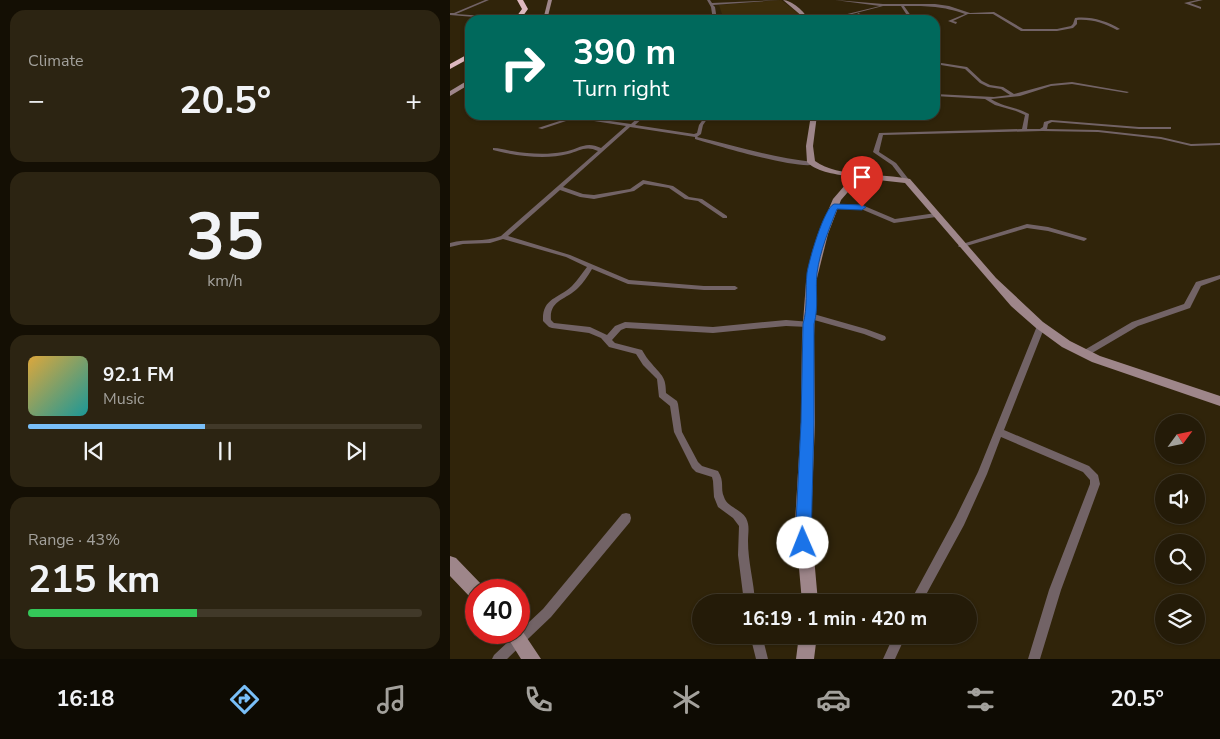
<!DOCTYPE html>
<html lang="en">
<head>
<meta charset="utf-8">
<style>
  body { margin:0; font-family:"Nunito Sans",sans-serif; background:#2c2412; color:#f1f3f6; height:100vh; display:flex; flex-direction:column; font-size:19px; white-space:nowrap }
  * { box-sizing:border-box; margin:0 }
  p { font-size:16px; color:#a3a19c }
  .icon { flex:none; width:28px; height:28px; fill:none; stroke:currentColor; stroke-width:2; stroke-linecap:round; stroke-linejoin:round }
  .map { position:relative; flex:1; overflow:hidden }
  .sheet { display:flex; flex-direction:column; gap:10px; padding:10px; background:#140f04; width:450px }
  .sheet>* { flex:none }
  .banner { position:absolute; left:15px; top:15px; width:475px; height:105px; border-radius:15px; box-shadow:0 1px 4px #0004,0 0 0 1px #413929; background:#00695c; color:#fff; overflow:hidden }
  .needle { width:32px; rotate:57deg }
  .controls { position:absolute; left:705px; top:414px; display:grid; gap:10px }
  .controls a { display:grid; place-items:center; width:50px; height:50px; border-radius:50%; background:#241b08; box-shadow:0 1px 4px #0004,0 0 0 1px #413929; font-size:25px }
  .speed { position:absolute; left:15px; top:579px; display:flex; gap:10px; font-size:25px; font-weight:700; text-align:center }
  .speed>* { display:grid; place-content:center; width:65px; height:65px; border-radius:50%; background:#241b08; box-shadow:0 1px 4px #0004,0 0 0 1px #413929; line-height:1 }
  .speed .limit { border:8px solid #d22; background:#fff; color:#111 }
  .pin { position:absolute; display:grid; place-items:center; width:42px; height:42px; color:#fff; margin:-51px -21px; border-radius:50% 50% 50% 0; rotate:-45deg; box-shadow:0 0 5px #0007 }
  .pin .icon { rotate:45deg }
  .me { position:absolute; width:55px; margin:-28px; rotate:359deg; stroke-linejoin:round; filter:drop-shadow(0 0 4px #0008) }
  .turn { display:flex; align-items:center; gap:18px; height:105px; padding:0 25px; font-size:22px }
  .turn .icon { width:65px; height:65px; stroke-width:2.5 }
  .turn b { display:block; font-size:35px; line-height:42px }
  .big { font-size:38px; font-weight:700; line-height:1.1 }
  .sheet .card { flex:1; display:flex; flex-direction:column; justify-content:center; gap:8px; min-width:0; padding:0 18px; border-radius:15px; background:#2c2412 }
  .sheet .dial { align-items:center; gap:0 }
  .dial b { font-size:65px; line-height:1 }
  .song { display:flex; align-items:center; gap:15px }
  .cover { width:60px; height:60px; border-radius:8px; background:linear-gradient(135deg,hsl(40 70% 55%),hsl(180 70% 35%)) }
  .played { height:5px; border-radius:2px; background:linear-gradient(90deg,#79bff8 45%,#413929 45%) }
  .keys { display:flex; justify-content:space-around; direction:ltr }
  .heat { display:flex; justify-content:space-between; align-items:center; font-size:28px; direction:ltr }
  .charge { height:8px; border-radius:4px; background:linear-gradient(90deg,#34c759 43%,#413929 0) }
  .trip { position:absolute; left:242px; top:594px; width:285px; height:50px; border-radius:25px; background:#241b08; box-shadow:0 1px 4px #0004,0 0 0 1px #413929; font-weight:700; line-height:50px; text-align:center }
  .dock { display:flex; height:80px; justify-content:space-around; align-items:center; background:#0e0b03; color:#a3a19c }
  .dock .icon { width:35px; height:35px }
  .dock .current { color:#79bff8 }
  .dock b { font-size:22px; color:#f1f3f6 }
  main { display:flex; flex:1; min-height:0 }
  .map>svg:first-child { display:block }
  .built { fill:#3c2d0b }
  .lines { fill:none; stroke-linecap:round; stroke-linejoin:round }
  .street { fill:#726366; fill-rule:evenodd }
  .secondary { fill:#9e868a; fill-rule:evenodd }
  .highway { fill:#deb8bf; fill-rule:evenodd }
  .route { fill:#1a73e8; stroke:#114b97 }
</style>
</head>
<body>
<main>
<section class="sheet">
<div class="card"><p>Climate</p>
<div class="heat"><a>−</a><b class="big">20.5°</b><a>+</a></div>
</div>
<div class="card dial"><b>35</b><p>km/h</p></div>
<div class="card">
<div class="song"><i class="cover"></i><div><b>92.1 FM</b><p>Music</p></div></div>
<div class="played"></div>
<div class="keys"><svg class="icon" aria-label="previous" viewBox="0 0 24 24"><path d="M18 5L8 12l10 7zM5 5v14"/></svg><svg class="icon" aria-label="pause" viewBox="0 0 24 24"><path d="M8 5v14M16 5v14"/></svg><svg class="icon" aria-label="next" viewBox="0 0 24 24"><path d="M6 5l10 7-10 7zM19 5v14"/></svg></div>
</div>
<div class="card"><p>Range · 43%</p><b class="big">215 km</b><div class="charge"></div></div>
</section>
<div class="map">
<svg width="770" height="659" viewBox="0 0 770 659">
  <rect width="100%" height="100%" fill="#30240a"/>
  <path class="built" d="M331 0 353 17 327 20H274L269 5Z"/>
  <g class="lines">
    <path class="street" d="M35 0H39L6 14 48 17 49 19 0 15V13H4Z
      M257 0H260L262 3 330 0 263 5 265 7 267 20H263L261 7Z
      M385 0 433 4H485L499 6 520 13 544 12 573 29H607L621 26 623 24 625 18C640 16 657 21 670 29L667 30C654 23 642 19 627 20V24L623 28 607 31H571L543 14H518L503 21 507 22 506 24 498 21 515 14C492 6 479 6 454 6L464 20H460L451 6H433L379 20H373L430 6Z
      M747 0H753L740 3 751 7V9L734 3Z
      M408 13 423 19 424 20H419L407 15Z
      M357 18 356 20H344Z
      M485 62 517 67 532 81 540 85 553 87 564 94 601 84 622 82 679 92 677 93 622 84 601 86 570 96 541 99C553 107 567 107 579 114L577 129H590L593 127 594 122 601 120 689 127H721V129H689L602 122 598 124 597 129 648 130 711 137 741 144 770 143V145L741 146 711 139 648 132 592 131 433 135 429 152 446 163 460 181 455 182 442 165 423 152 429 133 572 129 575 115 566 111 545 105 535 99 485 96V94L544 97 560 95 551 89 538 87 530 83 515 69 485 64Z
      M191 115H196L185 125 244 134 247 133 249 125 256 115H260L253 125 251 134 247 137C286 146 323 158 363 162L366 164C350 171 265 145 245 139V137L180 127 113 187 133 194 144 195 180 189 193 180 223 186 239 197 252 199 277 216V218H273L248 201 235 199 219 188 194 184 184 191 144 199 130 197 110 190 58 236 120 255 179 280 254 286H285L288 288 285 290H254L178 284 142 269C138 276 133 283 128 288 116 300 99 300 101 320L104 323 140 327 157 335 165 326 175 322 263 327 336 320 361 322 362 324 358 327 336 326 263 333 176 328 171 330 162 340 165 343 192 350C195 355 198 360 202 364 212 376 216 377 216 393L227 401 228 404 232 432 248 462 252 466 268 471C275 482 270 488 274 497 277 507 291 509 296 518 300 526 298 532 298 541 298 562 304 582 305 602H294L288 555 289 526 283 518 268 507 264 497 263 481 262 477 246 472 242 468 224 432 220 406 209 397 207 379 193 365 186 354 159 347 151 338 139 333 102 328 99 327 93 321C92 298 108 299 122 286 128 280 132 273 137 267L116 257 53 239 40 243 13 244 0 247V243C17 238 34 243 51 236L148 151C136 145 129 151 118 154 96 160 65 156 43 150V148C50 148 56 150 62 151 79 154 97 155 113 152 128 150 135 140 151 148L176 126 125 118 92 129 88 128 125 116 181 124Z
      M384 204 412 205 445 219 486 213 489 215 486 217 444 223 411 209 382 207V205Z
      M577 224 598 227 636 238 637 239 634 241 598 231 577 228 513 247H509L508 246 509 245Z
      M770 275V279L751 286 740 308 688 326 637 356H631L630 354 631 352 682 322 734 304 746 282Z
      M360 313 416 329 435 336 436 338 435 340 432 341 414 334 357 318 356 316Z
      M591 323 595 326 554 430 639 466 648 475 650 484 611 590 590 659H578L599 590 640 484V480L633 472 551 437 537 474 514 525 472 602H460L506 517 528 472 587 326Z
      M176 513 180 514 181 518 180 522 101 617 57 659H42L44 655 93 609 172 514Z
      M300 635H312L318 659H306Z
      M444 635H456L445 659H433Z"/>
    <path class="secondary" d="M98 0H102L97 20H93Z
      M333 0C341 0 356 12 358 20H354L353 17Z
      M20 79V84L0 96V91Z
      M361 115H367L363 146 365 161C389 178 432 173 460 179L546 278 593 322 620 341 650 356 770 396V406L642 362 612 347 586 328 561 306 455 183 410 178 391 200 378 234 366 282 364 336 365 422 361 523 368 602H352L345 523 351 422 352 336 356 282 368 234 383 199 402 177C387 174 368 173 357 162L356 146Z
      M0 556 6 558 32 585 34 590H26V599L20 597 0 576Z
      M69 626 91 659H71L54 632H69Z
      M349 635H367L364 659H346Z"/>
    <path class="highway" d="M67 0H73L78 9 70 20H64L72 9Z
      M20 53V58L0 69V64Z"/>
  </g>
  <path class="route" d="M384 204 412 205 416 207 412 210 387 209C379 229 370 251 367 273 365 290 369 307 364 324V422L361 543 359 548 353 551 348 548 345 543 351 422 353 324C358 307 355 290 357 273 359 260 374 208 384 204Z"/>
</svg>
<div class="controls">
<a><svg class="needle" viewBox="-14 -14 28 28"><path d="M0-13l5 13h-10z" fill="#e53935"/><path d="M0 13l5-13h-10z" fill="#a3a19c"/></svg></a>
<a><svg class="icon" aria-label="sound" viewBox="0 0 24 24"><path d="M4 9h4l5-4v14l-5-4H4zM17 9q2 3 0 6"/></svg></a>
<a><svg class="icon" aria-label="search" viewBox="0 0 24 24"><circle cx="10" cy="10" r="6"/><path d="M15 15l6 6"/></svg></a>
<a><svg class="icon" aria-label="layers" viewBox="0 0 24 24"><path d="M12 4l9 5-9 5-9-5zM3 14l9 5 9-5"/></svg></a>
</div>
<div class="speed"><div class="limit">40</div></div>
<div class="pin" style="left:412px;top:207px;background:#d93025"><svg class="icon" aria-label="arrive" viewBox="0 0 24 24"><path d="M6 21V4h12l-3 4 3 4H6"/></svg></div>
<svg class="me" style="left:353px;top:543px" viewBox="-20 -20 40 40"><circle r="19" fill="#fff"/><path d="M0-13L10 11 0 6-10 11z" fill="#1a73e8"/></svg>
<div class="trip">16:19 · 1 min · 420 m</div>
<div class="banner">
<div class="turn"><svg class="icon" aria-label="right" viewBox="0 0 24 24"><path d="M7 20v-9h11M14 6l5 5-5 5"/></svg><div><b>390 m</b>Turn right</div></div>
</div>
</div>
</main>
<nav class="dock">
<b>16:18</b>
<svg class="icon current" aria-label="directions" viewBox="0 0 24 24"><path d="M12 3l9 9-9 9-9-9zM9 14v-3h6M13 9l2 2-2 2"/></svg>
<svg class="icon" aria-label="music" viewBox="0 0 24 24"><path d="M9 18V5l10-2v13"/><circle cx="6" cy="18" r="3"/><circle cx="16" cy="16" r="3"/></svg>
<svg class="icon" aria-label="phone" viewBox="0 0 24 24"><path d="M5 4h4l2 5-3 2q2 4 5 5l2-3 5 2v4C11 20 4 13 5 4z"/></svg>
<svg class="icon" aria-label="climate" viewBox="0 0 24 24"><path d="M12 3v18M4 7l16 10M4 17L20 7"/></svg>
<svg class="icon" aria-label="car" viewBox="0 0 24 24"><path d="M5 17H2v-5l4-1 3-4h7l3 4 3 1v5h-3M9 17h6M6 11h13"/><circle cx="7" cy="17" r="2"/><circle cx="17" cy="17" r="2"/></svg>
<svg class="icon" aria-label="filters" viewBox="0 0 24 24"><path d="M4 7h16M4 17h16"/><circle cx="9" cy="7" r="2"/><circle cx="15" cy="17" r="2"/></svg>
<b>20.5°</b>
</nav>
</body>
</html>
